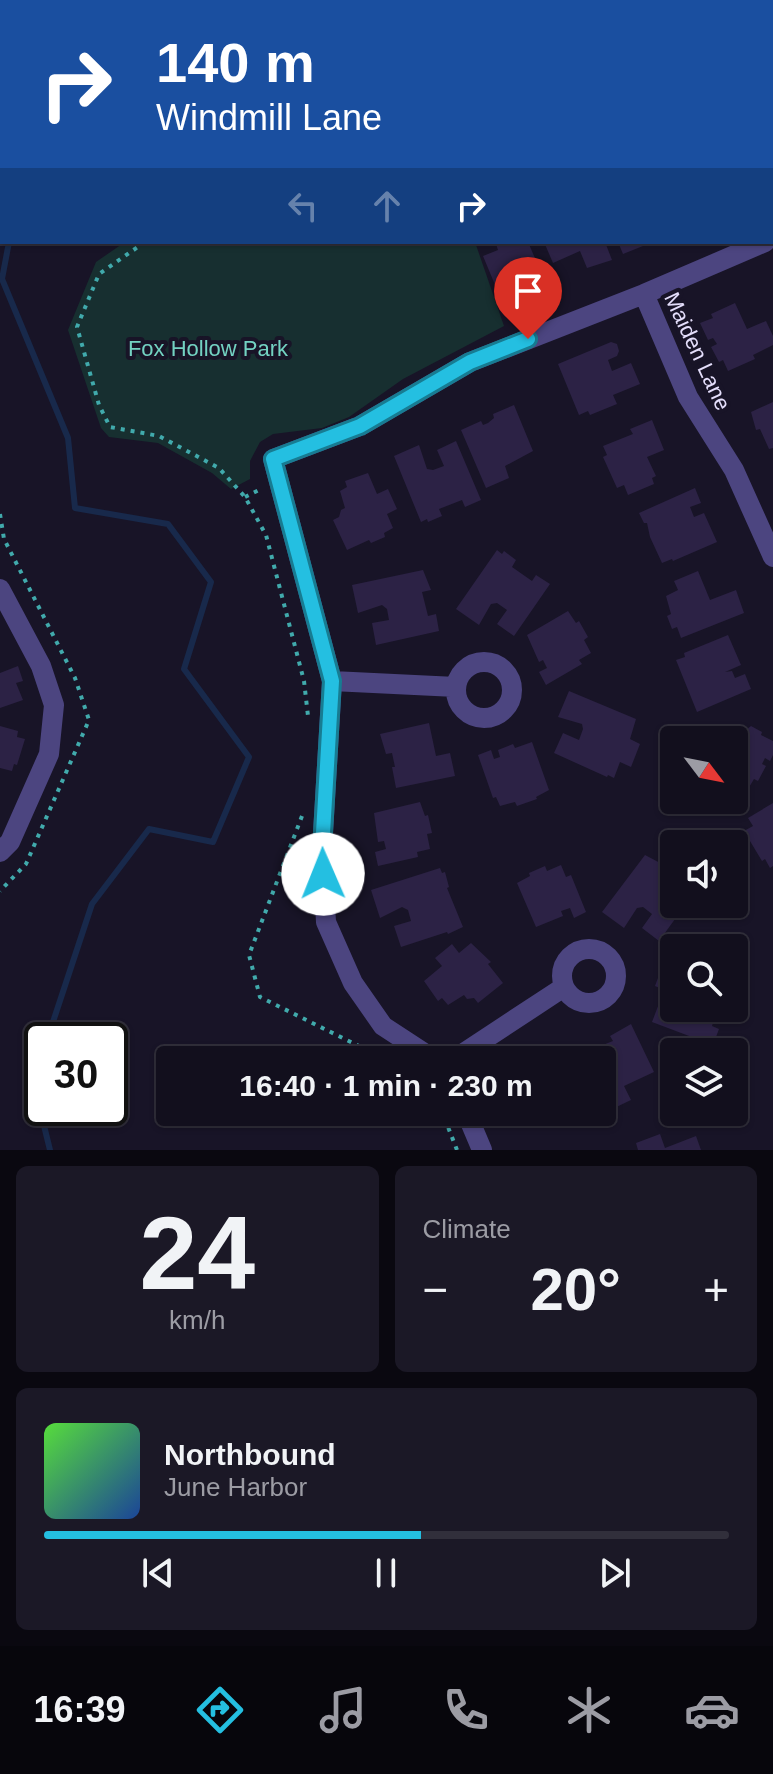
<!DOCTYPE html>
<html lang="en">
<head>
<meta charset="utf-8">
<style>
  body { margin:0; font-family:Helvetica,sans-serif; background:#1b1826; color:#f1f3f6; height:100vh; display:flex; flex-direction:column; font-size:30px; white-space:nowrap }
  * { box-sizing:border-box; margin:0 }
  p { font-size:26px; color:#9c9ca4 }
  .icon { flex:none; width:44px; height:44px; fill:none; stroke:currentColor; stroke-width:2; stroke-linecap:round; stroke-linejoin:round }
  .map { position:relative; height:1150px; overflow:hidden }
  .details { display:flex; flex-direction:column; gap:16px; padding:16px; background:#0a0810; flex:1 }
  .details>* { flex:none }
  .banner { position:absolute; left:0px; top:0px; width:774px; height:244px; box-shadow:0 2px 6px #0004,0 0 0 2px #312f3b; background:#1a4fa0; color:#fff; overflow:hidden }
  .needle { width:52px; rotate:122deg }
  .controls { position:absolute; left:660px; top:726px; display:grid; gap:16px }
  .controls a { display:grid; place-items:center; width:88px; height:88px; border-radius:8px; background:#120f1d; box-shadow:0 2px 6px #0004,0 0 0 2px #312f3b; font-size:40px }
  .speed { position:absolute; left:24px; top:1022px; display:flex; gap:16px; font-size:40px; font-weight:700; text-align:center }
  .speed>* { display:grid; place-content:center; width:104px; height:104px; border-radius:50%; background:#120f1d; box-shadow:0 2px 6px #0004,0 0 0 2px #312f3b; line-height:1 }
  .speed .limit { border:4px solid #111; border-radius:12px; background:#fff; color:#111 }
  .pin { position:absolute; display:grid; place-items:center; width:68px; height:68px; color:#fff; margin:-82px -34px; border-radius:50% 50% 50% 0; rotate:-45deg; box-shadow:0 0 8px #0007 }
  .pin .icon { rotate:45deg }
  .me { position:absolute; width:88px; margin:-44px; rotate:359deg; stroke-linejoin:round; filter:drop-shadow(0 0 6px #0008) }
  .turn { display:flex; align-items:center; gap:28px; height:168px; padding:0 24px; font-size:36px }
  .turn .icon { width:104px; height:104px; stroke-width:2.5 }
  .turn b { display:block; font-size:56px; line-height:68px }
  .lanes { display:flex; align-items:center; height:76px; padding:0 24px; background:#0003; justify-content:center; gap:40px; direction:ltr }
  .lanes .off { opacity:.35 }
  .big { font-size:60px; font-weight:600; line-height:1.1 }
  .details .card { flex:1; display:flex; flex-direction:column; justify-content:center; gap:12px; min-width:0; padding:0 28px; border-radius:12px; background:#1b1826 }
  .details .dial { align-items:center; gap:0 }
  .dial b { font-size:104px; line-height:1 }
  .song { display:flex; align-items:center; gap:24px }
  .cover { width:96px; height:96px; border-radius:12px; background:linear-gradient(135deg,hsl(110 70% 55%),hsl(220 70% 35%)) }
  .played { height:8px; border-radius:4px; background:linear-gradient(90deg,#24bfe1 55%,#312f3b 55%) }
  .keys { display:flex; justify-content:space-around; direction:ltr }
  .heat { display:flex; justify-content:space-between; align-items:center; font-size:44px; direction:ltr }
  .details .tiles { flex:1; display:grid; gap:16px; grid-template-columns:1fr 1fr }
  .card:last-child { grid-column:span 2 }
  .trip { position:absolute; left:156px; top:1046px; width:460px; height:80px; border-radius:8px; background:#120f1d; box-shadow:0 2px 6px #0004,0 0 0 2px #312f3b; font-weight:600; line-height:80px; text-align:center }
  .tab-bar { display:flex; height:128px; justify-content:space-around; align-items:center; background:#07060c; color:#9c9ca4 }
  .tab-bar .icon { width:56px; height:56px }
  .tab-bar .current { color:#24bfe1 }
  .tab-bar b { font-size:36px; color:#f1f3f6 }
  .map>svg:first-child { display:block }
  .green { fill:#172f30 }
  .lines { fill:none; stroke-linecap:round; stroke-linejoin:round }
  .stream { stroke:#18294b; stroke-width:6 }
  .building { fill:#2c2245 }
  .path { stroke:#41aaac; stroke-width:4; stroke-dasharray:4 6; stroke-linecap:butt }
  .minor { stroke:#4c4580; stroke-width:20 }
  .major { stroke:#c874ec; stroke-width:20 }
  .route-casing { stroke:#177c92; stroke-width:20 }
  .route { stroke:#24bfe1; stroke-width:14 }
  .labels { text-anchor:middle; stroke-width:8; stroke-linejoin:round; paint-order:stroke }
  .park-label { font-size:22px; fill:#73d2c2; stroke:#181427 }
  .street-label { font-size:22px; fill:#e4defb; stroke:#181427 }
</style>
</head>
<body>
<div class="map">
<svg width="773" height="1150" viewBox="0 0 773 1150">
  <rect width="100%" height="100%" fill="#181427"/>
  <path class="green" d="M125 242H475L504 326 403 379 349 417 322 428 273 434 260 442 250 461V479L231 489 212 473 158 443 109 437 101 428 68 330 96 262Z"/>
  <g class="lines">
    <path class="stream" d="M411 0 412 2
      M235 2 236 0
      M9 242 2 279 68 438 75 508 168 524 211 582 184 669 249 757 213 842 149 829 92 904 47 1040
      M42 1054 33 1081 50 1150"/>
  </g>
  <path class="building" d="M501 242H528L547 286 522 297 517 284 498 292 483 256 498 250 496 244Z
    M544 242H605L612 260 587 268 580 251 553 263Z
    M618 242H653L623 254Z
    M735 303 747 329 766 321 773 336V345L753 355 755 359 728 371 723 360 719 362 711 347 717 344 713 338 708 340 700 323 713 318 711 314Z
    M611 342 617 344 619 351 617 356 608 360 612 371 631 363 640 384 613 395 617 404 590 415 588 411 579 415 558 364Z
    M773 402V448L769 449 760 429 756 430 751 412Z
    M514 405 533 451 505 466 509 478 486 488 461 430 481 421 483 425 488 423 494 418 493 414Z
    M652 420 664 450 647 457 656 476 652 478 654 484 628 495 624 485 617 488 603 457 607 455 603 446 633 434 630 429Z
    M456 441 481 500 465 507 462 500 439 509 442 516 428 522 427 519 421 522 394 456 419 445 427 469 433 470 444 466 437 450Z
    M368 473 377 494 388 489 397 509 387 514 393 528 384 533 385 537 371 543 369 540 347 550 333 520 339 517 341 510 345 508 340 491 347 487 345 481Z
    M695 488 701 503 690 507 694 517 704 513 717 542 673 561 672 559 662 563 650 537 647 523H644L639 513Z
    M497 550 502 554 504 551 516 560 512 567 532 581 536 575 550 584 514 636 497 624 507 610 497 603 491 604 479 625 456 609Z
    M423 570 431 590 422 592 428 616 436 614 439 631 376 645 372 623 389 620 387 609 382 605 358 613 352 585Z
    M698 571 710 600 736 590 744 613 681 638 677 627 672 629 667 616 671 614 666 596 678 590 674 581Z
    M568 611 576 623 579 621 588 637 584 640 591 653 579 660 582 664 546 685 539 672 547 668 543 660 539 662 527 635Z
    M728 635 741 665 725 672 732 671 735 678 745 674 751 689 697 712 676 660 685 657 684 653Z
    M18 666 23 681 16 683 23 700 0 708V673Z
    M569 691 636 719 630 739 640 744 631 767 620 762 614 778 608 775 607 777 554 753 563 733 579 740 583 729 582 724 558 717Z
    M429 723 436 756 450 753 455 776 396 788 392 767H395L392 753 386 754 380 734Z
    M0 726 18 731 17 737 25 739 17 765 14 764 12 771 0 768Z
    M751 726 762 732 761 735 773 741V755L770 761 765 758 762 764 766 766 758 781 754 779 748 789H744L734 783V742L742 728 746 730Z
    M532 742 549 790 536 797 537 799 517 806 515 802 500 806 496 797 493 798 478 755 491 750 494 759 500 757 498 750 513 744 515 748Z
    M420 802 425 816 428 815 432 833 427 834 430 849 417 852 418 857 378 866 375 852 386 849 384 841 378 842 374 813Z
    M773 803V866L770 868 765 859 762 861 744 831 753 826 748 818Z
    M645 855 664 865 659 872 674 883V904H686L659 941 642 928 652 914 643 907 637 908 624 928 602 912Z
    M561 865 566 877 571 875 586 912 574 918 570 908 561 911 563 916 536 927 517 883 530 876 529 873 545 866 547 871Z
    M440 868 442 873 445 872 449 887 447 888 463 927 448 934 447 932 401 947 394 926 411 921 408 910 402 907 380 918 371 890Z
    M471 943 491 962 488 964 503 983 478 1003 474 998 467 999 464 995 448 1005 442 998 438 1001 424 981 442 966 435 958 452 944 459 953Z
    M665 959 674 962V990L668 988 667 991 655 986Z
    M660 1001 674 1008H718L712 1026 719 1029 713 1045 652 1022Z
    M631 1024 654 1072 624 1086 631 1100 608 1111 602 1100V1060H583L580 1054 613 1041 610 1036Z
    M660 1134 665 1148 696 1136 701 1150H638L636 1143Z"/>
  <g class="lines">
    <path class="path" d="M57 2 62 0
      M302 2V0
      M0 37 2 36
      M145 242 99 274 77 327 99 405 110 427 159 436 219 468 245 497 266 535 304 681 308 716
      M245 497 261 489
      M0 514 4 539 75 678 89 720 26 864 0 891
      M302 816 249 955 260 997 387 1060
      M436 1112 448 1127 457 1150"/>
    <path class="minor" d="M696 0 697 2
      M526 2H531
      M741 2 747 0
      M772 8 773 11
      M644 294 688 397 734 470 773 557
      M0 589 41 666 54 705 49 754 10 842 0 852
      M456 690a28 28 0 1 1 56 0a28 28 0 1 1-56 0Z
      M332 681 456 687
      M562 976a27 27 0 1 1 54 0a27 27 0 1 1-54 0Z
      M435 1060 383 1026 353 983 326 922 322 850 332 681 273 459 360 426 470 362 644 294 765 242
      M453 1060 564 987
      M466 1112 482 1150"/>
    <path class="major" d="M3 2 8 0"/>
  </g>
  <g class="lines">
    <g class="route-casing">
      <path id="route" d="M323 874 322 850 332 681 273 459 360 426 470 362 528 339"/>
    </g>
    <use href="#route" class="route"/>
  </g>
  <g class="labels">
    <g class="park-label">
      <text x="208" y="356">Fox Hollow Park</text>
    </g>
    <g class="street-label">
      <text transform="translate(698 351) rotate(65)" y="8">Maiden Lane</text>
    </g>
  </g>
</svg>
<div class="controls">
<a><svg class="needle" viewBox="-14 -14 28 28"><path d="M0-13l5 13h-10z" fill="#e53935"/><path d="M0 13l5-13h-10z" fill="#9c9ca4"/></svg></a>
<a><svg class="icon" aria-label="sound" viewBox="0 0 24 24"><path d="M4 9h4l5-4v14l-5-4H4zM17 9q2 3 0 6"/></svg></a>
<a><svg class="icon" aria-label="search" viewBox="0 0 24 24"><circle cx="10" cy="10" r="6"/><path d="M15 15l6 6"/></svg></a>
<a><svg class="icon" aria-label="layers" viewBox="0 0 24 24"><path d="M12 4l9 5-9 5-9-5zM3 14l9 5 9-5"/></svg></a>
</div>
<div class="speed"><div class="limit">30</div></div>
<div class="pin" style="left:528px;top:339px;background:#d93025"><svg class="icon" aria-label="arrive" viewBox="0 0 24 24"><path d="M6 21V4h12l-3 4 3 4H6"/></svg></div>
<svg class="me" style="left:323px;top:874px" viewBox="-20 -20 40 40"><circle r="19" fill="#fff"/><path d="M0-13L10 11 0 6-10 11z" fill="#24bfe1"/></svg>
<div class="trip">16:40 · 1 min · 230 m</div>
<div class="banner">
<div class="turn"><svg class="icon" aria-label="right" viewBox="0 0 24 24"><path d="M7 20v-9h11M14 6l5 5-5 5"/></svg><div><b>140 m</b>Windmill Lane</div></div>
<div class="lanes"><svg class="icon off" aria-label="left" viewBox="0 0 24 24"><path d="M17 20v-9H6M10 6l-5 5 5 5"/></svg><svg class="icon off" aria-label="ahead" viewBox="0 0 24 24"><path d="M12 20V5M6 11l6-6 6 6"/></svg><svg class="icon" aria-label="right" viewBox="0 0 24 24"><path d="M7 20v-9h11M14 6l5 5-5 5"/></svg></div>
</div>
</div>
<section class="details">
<div class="tiles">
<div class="card dial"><b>24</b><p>km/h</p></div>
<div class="card"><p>Climate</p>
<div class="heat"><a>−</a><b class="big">20°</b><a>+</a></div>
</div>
<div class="card">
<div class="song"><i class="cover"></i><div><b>Northbound</b><p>June Harbor</p></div></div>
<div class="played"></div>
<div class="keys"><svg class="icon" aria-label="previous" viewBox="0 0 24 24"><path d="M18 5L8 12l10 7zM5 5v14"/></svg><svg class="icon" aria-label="pause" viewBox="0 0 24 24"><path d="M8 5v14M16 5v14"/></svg><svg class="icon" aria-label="next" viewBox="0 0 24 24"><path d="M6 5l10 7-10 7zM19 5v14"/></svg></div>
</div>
</div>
</section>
<nav class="tab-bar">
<b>16:39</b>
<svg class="icon current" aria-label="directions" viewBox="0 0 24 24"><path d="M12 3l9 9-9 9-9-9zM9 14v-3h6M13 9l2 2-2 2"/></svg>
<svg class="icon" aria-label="music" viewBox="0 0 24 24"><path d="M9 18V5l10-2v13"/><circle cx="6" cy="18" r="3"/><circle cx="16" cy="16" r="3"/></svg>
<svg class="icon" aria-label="phone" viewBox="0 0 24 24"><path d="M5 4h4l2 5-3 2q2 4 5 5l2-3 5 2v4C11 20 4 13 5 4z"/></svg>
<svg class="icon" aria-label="climate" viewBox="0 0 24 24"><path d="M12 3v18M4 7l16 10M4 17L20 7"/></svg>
<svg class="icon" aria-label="car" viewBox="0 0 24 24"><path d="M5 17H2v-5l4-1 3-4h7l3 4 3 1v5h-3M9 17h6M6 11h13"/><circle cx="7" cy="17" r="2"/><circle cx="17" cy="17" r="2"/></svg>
</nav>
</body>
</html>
